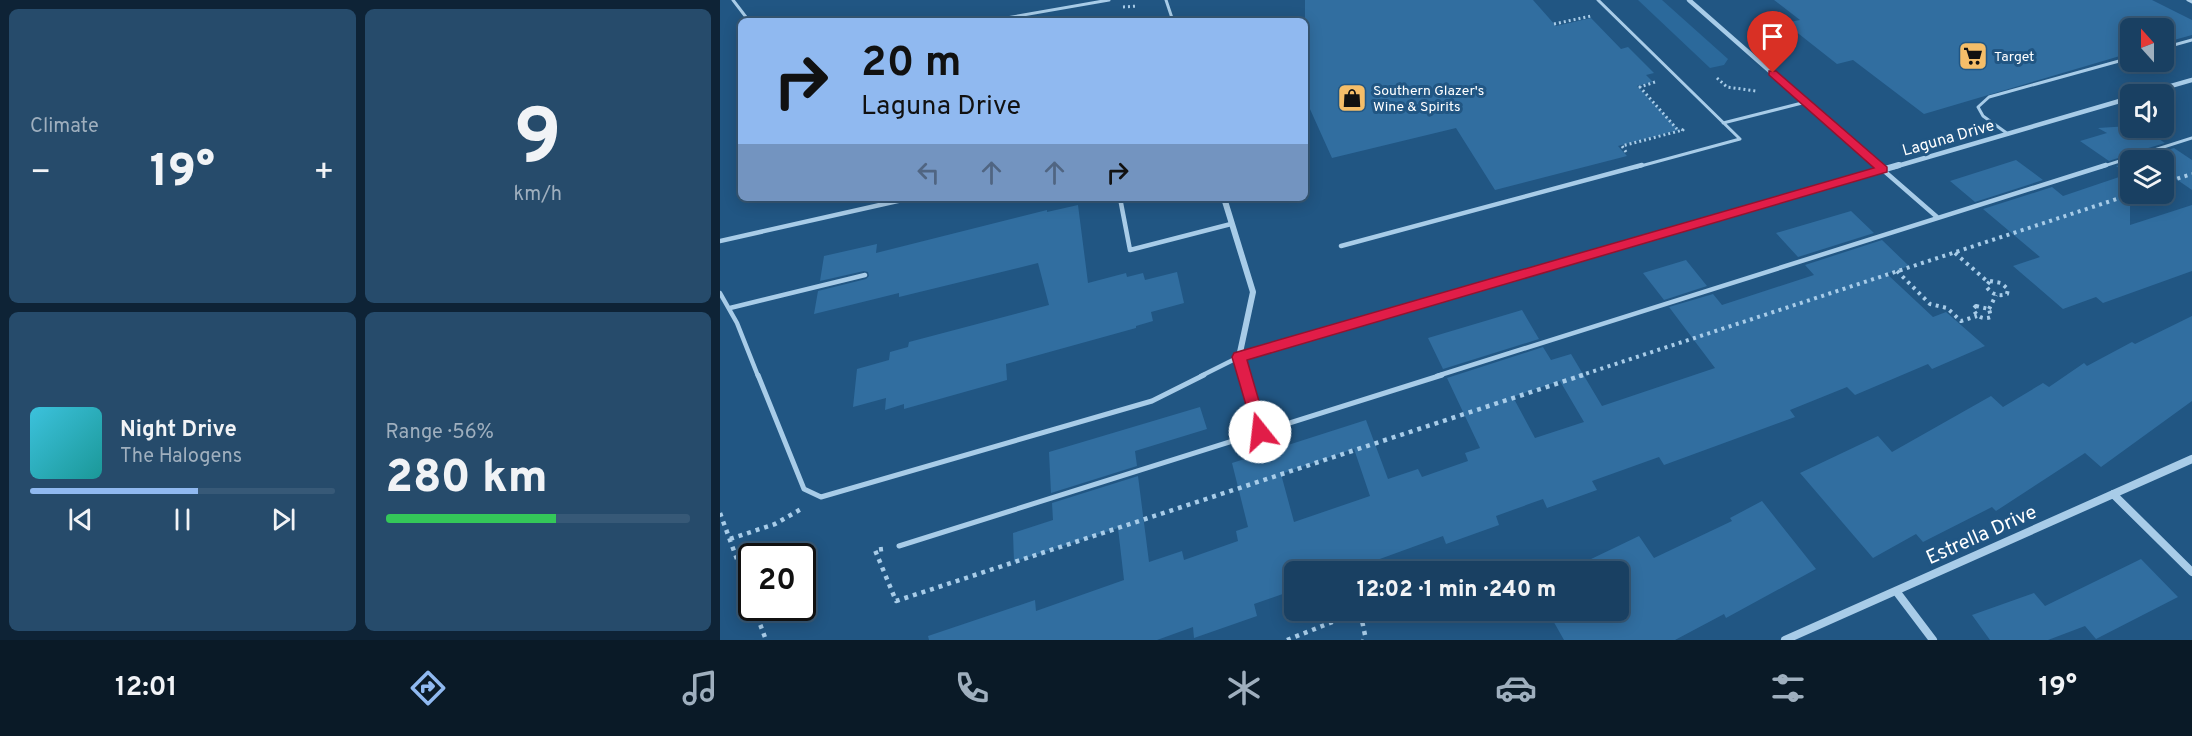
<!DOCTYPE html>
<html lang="en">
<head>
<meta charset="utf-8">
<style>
  body { margin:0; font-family:Overpass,sans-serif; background:#264b6b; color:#f1f3f6; height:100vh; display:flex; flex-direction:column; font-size:22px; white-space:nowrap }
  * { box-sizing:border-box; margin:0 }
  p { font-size:20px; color:#9fafbe }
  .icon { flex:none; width:33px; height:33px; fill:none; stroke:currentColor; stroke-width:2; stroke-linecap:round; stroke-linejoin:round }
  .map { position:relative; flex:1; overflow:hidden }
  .panel { display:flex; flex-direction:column; gap:9px; padding:9px; background:#0e2336; width:720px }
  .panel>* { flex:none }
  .hud { position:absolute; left:18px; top:18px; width:570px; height:183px; border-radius:9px; box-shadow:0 3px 15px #0003,0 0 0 2px #375977; background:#90b9f0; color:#111; overflow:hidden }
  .needle { width:39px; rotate:339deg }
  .buttons { position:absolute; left:1400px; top:18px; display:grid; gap:12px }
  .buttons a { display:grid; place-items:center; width:54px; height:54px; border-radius:9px; background:#194062; box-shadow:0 3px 15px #0003,0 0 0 2px #375977; font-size:30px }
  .speed { position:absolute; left:18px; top:543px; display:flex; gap:12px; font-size:30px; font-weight:700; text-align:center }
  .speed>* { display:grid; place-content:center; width:78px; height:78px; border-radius:50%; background:#194062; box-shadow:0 3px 15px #0003,0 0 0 2px #375977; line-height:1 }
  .speed .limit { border:3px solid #111; border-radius:9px; background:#fff; color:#111 }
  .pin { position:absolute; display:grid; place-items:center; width:51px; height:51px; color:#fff; margin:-62px -26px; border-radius:50% 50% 50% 0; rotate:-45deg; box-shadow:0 0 6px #0007 }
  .pin .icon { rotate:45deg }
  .me { position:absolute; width:66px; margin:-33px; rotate:344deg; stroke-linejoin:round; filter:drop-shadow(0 0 4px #0008) }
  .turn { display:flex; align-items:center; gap:21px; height:126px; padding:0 24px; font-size:27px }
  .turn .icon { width:78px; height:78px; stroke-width:2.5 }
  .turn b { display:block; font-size:42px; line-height:51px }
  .lanes { display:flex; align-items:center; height:57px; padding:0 24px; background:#0003; justify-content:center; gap:30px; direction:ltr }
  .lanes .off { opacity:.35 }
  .big { font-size:45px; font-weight:800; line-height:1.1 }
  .panel .card { flex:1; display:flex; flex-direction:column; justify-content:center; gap:9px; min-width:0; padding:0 21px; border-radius:9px; background:#264b6b }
  .panel .dial { align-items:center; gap:0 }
  .dial b { font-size:78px; line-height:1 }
  .song { display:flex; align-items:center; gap:18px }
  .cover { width:72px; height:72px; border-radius:9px; background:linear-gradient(135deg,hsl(190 70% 55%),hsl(180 70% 35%)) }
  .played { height:6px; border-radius:3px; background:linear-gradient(90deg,#90b9f0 55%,#375977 55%) }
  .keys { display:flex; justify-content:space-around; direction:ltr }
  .heat { display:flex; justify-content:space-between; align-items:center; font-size:33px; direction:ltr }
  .charge { height:9px; border-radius:4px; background:linear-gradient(90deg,#34c759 56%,#375977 0) }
  .panel .tiles { flex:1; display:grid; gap:9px; grid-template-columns:repeat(2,1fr) }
  .trip { position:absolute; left:564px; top:561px; width:345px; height:60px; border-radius:9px; background:#194062; box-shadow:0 3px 15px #0003,0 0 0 2px #375977; font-weight:800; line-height:60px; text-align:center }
  .tabs { display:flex; height:96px; justify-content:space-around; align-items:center; background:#0a1a27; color:#9fafbe }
  .tabs .icon { width:42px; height:42px }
  .tabs .on { color:#90b9f0 }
  .tabs b { font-size:27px; color:#f1f3f6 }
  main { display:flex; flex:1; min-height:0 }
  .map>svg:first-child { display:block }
  .green { fill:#2b699b }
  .building { fill:#316ea0; fill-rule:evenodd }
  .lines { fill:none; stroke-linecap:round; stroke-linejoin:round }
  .path-far2 { stroke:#a8cce8; stroke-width:3; stroke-dasharray:2 3; stroke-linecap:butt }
  .path-far1 { stroke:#a8cce8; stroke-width:4; stroke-dasharray:3 4.5; stroke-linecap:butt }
  .path { stroke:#a8cce8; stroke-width:4.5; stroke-dasharray:4 5; stroke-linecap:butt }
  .lane-far2 { stroke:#a8cce8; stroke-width:3 }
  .lane-far1 { stroke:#a8cce8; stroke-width:4.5 }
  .lane { stroke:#a8cce8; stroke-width:5 }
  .street-far2 { stroke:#a8cce8; stroke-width:4.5 }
  .street-far1 { stroke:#a8cce8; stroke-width:6 }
  .street { stroke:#a8cce8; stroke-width:8 }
  .route { fill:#e11d48; stroke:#92132f; stroke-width:1.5 }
  .labels { text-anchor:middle; stroke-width:6; stroke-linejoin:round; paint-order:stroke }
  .far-poi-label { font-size:14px; fill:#fff; stroke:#215683; text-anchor:start }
  .street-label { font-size:16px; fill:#fff; stroke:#215683 }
  .near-street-label { font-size:20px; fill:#fff; stroke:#215683 }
</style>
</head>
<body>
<main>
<section class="panel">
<div class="tiles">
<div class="card"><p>Climate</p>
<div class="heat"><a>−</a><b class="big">19°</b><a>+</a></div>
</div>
<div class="card dial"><b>9</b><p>km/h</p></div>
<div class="card">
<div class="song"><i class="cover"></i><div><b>Night Drive</b><p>The Halogens</p></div></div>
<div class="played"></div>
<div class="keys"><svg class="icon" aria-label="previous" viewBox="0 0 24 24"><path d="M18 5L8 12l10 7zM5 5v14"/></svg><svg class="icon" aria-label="pause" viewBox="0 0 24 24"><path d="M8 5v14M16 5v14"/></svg><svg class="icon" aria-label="next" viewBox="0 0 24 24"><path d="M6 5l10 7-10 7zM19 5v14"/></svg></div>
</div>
<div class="card"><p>Range · 56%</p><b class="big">280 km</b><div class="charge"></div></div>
</div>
</section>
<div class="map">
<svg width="1472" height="640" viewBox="0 0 1472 640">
  <rect width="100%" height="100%" fill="#215683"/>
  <path class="green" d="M918 0H942L1008 59 1004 65 990 68Z"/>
  <path class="building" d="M585 0H813L836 26 871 18 901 49 908 47 934 73 926 75 933 82 917 86 959 130 898 146 907 156 775 190 736 128 612 158 585 98Z
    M1054 0H1432L1472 20V35L1443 43V28H1410V53L1204 114 1133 60 1117 64 1065 23 1080 20Z
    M1410 126 1422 128 1445 143 1415 152 1410 148V154L1389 161 1360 141 1387 133 1378 128Z
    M1454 148 1472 160V190L1443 170V160H1428L1423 157Z
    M1296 160 1323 180 1255 202 1230 181Z
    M1410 162V225L1472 205V271L1383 303 1376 297 1343 309 1293 266 1320 257 1263 209 1332 187 1343 196 1408 174 1396 166Z
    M358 205 368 283 406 273 407 277 423 273 425 280 457 272 464 303 431 312 433 321 416 326V328L286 364 287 380 184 409V404L165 410 166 398 133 407 137 369 169 360 170 352 188 347 189 342 329 305 318 263 179 297V293L94 314 98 291 146 279 149 276 148 272 144 271 100 281 104 256 157 244 156 253 327 210V212Z
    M1131 211 1154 233 1078 257 1056 233Z
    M1162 240 1189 266 1167 274 1213 317 1226 312 1265 346 1212 369 1208 364 1135 395 1127 387 1070 410 1075 417 944 465 939 457 872 481 877 490 827 508 823 499 776 516 779 525 726 544 723 536 646 564 648 572H574V590L534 604 537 616 474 638 473 627 437 640H209L208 636 315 600 316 611 404 580 398 528 294 562 293 533 333 520 332 503 418 476 429 562 462 551 464 560 518 541 516 531 528 527 512 463 646 420 668 479 698 469 702 477 748 461 745 453 760 448 727 378 823 347 831 360 851 354 882 406 995 368 949 307 993 294 1002 305 1094 275 1085 265ZM840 381 864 422 815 438 793 397ZM634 449 650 496 574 522 561 474Z
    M966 260 987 286 944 300 923 273Z
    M802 310 819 339 723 369 708 338Z
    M1472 316V401L1381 467 1365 453 1276 511 1272 507 1203 542 1196 534 1153 558 1080 473 1158 436 1172 452 1271 396 1283 407 1323 383 1329 387 1364 363 1367 366 1412 342 1415 344Z
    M480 407 487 429 415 451 417 466 331 493 329 452Z
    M1042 501 1096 569 1006 618 1004 614 955 640H844L827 610H898V572H844L919 536 934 558 1012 521 1010 518Z
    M1421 559 1458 597 1376 639 1365 626 1328 640H1270L1252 615 1314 593 1325 606Z"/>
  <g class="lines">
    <path class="path-far2" d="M403 7 418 6
      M834 24 871 16
      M997 78 1007 87 1036 91
      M935 82 920 87 957 129
      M906 152 902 146 963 130 959 128"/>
    <path class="path-far1" d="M1443 183 1472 174
      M1235 253 1268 282
      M1177 271 1210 304 1227 308 1241 321 1257 316
      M1270 281 1281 283 1288 289 1287 294C1278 297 1271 294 1266 286Z
      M1256 306 1269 309 1271 317C1263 320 1257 317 1253 309Z
      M1269 309 1276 295
      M859 376 1412 194"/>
    <path class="path" d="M0 513 32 600
      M10 539 55 524 83 508
      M163 549 155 550 176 601 863 375
      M34 608 46 640
      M567 640 640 611 645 635 643 640"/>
    <path class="lane-far2" d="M13 0 29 21
      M446 0 453 21
      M878 0 1020 139 917 167
      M1468 0 1472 2
      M269 21 389 0
      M1443 48 1472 40
      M1003 123 1086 102
      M1288 134 1263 116 1258 107 1269 97 1410 58
      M1381 167 1472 138"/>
    <path class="lane-far1" d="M1163 170 1217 217
      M400 198 410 250 511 224
      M0 241 191 198
      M621 246 922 165
      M0 293 17 323 38 376
      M10 308 145 275
      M481 376 519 357 524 376
      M717 376 1386 165"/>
    <path class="lane" d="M38 375 84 489 101 497 432 401 484 375
      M524 375 540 432
      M179 546 722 375"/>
    <path class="street-far2" d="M969 0 1159 167
      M1423 94 1472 80
      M1174 167 1410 98"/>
    <path class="street-far1" d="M1157 165 1163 170
      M504 198 533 292 519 357 1179 165"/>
    <path class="street" d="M1393 494 1472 572
      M1176 591 1213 640
      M1065 640 1472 459"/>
  </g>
  <path class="route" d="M1049 71H1056L1167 167V172L527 360 548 432 545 436 540 438 535 436 512 357 514 353 1154 168 1049 75Z"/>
  <defs>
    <g id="supermarket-square" transform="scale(1.5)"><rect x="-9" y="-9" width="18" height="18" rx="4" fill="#f5be69" stroke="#215683"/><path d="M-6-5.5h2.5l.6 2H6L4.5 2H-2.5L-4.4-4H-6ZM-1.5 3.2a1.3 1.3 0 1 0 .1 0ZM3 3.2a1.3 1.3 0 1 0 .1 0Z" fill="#111"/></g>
    <g id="shop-square" transform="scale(1.5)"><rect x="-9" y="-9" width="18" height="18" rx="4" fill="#f5be69" stroke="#215683"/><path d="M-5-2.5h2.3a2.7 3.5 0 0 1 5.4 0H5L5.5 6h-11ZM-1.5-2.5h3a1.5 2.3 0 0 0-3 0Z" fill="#111"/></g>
  </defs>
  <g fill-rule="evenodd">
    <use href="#supermarket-square" x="1253" y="56"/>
    <use href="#shop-square" x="632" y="98"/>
  </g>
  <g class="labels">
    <g class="far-poi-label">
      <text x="1274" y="61">Target</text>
      <text x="653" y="95">Southern Glazer's<tspan x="653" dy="16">Wine &amp; Spirits</tspan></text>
    </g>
    <g class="street-label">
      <text transform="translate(1228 137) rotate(-16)" y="6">Laguna Drive</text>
    </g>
    <g class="near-street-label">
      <text transform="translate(1261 534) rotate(-24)" y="7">Estrella Drive</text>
    </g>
  </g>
</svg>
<div class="buttons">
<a><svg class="needle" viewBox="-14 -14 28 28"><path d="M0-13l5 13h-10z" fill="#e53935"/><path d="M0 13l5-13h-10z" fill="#9fafbe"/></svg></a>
<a><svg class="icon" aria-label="sound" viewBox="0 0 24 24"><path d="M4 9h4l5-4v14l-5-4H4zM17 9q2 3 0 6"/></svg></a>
<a><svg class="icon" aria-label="layers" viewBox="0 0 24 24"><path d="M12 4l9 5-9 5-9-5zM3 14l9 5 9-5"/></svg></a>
</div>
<div class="speed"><div class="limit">20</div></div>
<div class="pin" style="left:1053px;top:73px;background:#d93025"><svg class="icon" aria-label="arrive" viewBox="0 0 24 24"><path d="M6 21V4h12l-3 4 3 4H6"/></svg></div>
<svg class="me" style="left:540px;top:432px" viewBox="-20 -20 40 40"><circle r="19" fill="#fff"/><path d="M0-13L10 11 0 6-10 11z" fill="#e11d48"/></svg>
<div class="trip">12:02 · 1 min · 240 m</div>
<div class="hud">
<div class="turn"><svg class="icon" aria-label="right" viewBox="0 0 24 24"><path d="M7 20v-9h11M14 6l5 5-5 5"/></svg><div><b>20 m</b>Laguna Drive</div></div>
<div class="lanes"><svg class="icon off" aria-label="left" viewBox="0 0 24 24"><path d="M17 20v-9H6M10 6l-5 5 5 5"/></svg><svg class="icon off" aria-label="ahead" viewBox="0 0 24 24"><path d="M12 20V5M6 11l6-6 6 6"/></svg><svg class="icon off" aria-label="ahead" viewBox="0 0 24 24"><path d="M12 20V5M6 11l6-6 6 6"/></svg><svg class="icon" aria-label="right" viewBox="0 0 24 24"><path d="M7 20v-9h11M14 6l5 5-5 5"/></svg></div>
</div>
</div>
</main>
<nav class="tabs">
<b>12:01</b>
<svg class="icon on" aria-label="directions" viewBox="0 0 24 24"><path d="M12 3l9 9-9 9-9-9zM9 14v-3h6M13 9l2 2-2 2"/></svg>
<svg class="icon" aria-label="music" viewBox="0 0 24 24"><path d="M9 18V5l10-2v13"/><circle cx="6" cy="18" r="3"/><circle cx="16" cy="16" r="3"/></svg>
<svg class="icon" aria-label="phone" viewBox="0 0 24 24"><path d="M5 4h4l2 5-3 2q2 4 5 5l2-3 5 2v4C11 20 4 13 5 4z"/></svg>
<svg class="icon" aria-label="climate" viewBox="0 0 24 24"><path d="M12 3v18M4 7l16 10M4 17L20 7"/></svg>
<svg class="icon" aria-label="car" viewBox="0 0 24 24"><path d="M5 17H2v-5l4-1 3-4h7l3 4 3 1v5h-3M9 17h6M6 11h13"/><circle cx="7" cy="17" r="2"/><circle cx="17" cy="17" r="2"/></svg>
<svg class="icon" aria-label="filters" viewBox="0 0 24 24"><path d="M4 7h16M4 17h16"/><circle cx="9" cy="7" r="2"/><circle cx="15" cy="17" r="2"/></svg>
<b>19°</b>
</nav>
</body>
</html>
